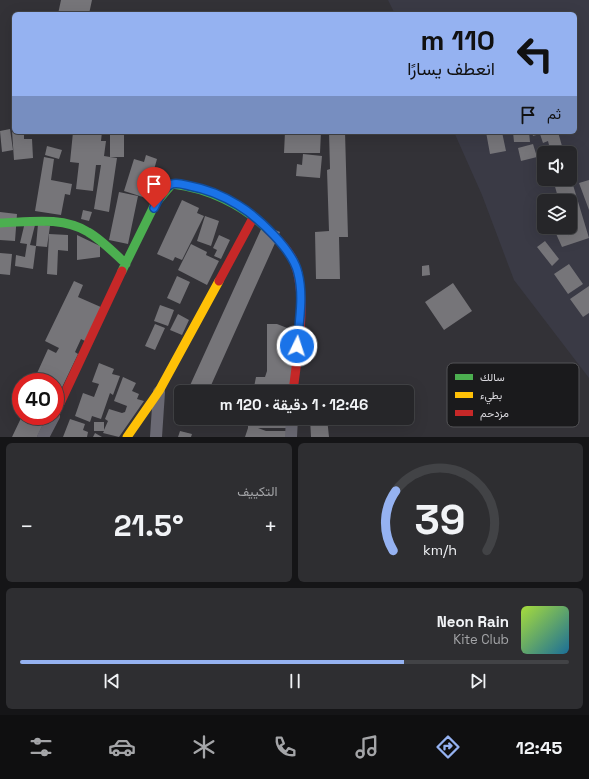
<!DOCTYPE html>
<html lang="ar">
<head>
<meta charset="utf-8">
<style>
  body { margin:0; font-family:"Space Grotesk",Vazirmatn,sans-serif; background:#2e2e31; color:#f1f3f6; direction:rtl; height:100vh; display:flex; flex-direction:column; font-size:15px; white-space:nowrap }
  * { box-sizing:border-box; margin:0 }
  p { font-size:13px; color:#a4a5a8 }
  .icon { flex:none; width:22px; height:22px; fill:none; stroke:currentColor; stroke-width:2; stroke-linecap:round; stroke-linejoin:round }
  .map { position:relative; height:437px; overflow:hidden; direction:ltr }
  .drawer { display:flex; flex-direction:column; gap:6px; padding:6px; background:#151517; flex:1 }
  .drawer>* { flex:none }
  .banner { position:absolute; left:12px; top:12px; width:565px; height:122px; border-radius:6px; box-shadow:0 4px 16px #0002,0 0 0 1px #424346; direction:rtl; background:#95b2f1; color:#111; overflow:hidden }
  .fabs { position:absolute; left:537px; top:146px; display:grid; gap:8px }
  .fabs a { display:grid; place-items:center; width:40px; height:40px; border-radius:6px; background:#262629; box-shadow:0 4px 16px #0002,0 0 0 1px #424346; font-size:20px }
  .speed { position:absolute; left:12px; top:373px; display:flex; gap:8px; font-size:20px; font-weight:700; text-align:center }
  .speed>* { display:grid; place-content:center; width:52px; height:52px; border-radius:50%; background:#262629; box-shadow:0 4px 16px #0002,0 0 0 1px #424346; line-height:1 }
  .speed .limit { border:6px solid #d22; background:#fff; color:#111 }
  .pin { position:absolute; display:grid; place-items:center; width:34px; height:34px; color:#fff; margin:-41px -17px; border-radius:50% 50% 50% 0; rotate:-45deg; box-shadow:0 0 4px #0007 }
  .pin .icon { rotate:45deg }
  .me { position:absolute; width:44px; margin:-22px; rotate:4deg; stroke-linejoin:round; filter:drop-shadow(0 0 3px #0008) }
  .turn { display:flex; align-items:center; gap:14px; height:84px; padding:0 16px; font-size:18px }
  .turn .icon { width:52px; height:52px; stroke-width:2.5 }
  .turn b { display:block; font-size:28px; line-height:34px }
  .then { display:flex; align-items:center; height:38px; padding:0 16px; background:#0003; gap:8px; font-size:15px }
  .big { font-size:30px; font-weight:600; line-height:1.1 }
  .drawer .widget { flex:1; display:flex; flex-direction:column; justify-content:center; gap:6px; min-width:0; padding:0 14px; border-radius:6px; background:#2e2e31 }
  .drawer .dial { align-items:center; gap:0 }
  .dial svg { height:104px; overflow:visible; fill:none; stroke:#424346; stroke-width:7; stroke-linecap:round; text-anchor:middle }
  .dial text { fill:#f1f3f6; stroke:none }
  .song { display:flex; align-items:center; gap:12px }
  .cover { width:48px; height:48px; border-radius:6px; background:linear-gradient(135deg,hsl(80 70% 55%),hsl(200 70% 35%)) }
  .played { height:4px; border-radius:2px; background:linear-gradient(90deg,#95b2f1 70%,#424346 70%) }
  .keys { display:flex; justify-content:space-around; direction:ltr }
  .heat { display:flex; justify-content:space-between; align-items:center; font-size:22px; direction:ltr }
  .drawer .tiles { flex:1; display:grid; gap:6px; grid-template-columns:1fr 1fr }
  .widget:last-child { grid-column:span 2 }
  .trip { position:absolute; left:174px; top:385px; width:240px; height:40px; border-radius:6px; background:#262629; box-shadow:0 4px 16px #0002,0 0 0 1px #424346; font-weight:600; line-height:40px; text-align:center; direction:rtl }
  .tab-bar { display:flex; height:64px; justify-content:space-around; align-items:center; background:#0f0f10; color:#a4a5a8 }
  .tab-bar .icon { width:28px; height:28px }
  .tab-bar .selected { color:#95b2f1 }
  .tab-bar b { font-size:18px; color:#f1f3f6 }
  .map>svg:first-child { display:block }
  .built { fill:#3a3a45; fill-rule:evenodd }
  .building { fill:#767579 }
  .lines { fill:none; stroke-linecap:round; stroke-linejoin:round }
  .street { stroke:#6a6973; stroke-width:12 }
  .fast { stroke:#4caf50; stroke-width:9 }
  .slow { stroke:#ffc107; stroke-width:9 }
  .jam { stroke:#c62828; stroke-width:9 }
  .route-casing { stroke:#114b97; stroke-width:10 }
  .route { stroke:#1a73e8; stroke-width:7 }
  .key { fill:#1a1a1c; stroke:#535356; stroke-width:1 }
  .key-label { font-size:11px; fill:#d8d7dc }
</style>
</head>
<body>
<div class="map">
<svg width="589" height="437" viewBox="0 0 589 437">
  <rect width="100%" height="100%" fill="#333237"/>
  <path class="built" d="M388 0H589V378L514 280 482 195 454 132H575V14H395ZM544 153H570V179H544ZM544 201H570V227H544Z"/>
  <path class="building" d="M61 0H92L89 14H58Z
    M10 129 13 150 2 152 0 131Z
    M12 131 24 132V139H32L33 158 14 160Z
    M73 132H102L101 141H106L104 156 110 157V133H124V157H110L117 158 109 212 94 209 101 165H96L93 191 76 189 79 163 70 162Z
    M285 132H321L320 153H284Z
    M329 132H345L348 237H339L340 279H316L315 232 329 231 327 170 330 169Z
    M486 132H502L506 151 490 154Z
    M513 132H529L530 142H514Z
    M532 132H558L564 153H551L548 141 543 143 540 134 533 136Z
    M533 144 537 157 521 161 518 148Z
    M47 146 62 150 59 159 45 155Z
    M303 154 322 156 320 178 296 176 297 164 302 165Z
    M146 155 157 159 146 198 124 191 134 159 144 162Z
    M44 157 54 159 51 180 72 184 70 195 65 194 61 215 35 211Z
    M570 175 589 238 562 247 553 227H565L569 236 566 227H570V201H559L554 183 559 181 558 179H570Z
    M589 180V210L579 183Z
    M119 192 138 196 128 244 109 240Z
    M182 200 199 208 197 213 204 216 182 260 175 257 173 261 157 254Z
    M83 210 92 212 89 221 81 219Z
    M0 212 17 214 15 241 0 240Z
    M205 216 219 221 211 246 197 241Z
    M25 222 35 225 30 245 36 246 38 224 50 226 47 247 36 246 33 269 15 266 16 255 25 257 27 244 20 243Z
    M263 225 280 232 208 392H187Z
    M49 234 68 235V251L58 250 57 275 47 274Z
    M77 235 100 246V257L77 260Z
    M219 235 230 240 221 259 214 256 217 250 213 248Z
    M545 241 559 259 552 266 537 247Z
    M191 244 207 252 206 255 219 261 207 285 178 270Z
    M0 253 12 254 10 275 0 274Z
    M569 264 583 284 568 294 554 274Z
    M429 265 430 275 422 276V266Z
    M177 276 190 282 180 304 167 298Z
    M74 281 83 285 78 297 103 308 87 342 81 339 75 352 78 354 55 402V382H33L48 349 56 353 59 348 45 341Z
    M453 283 472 311 444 330 425 302Z
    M589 286V313L583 317 570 299Z
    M160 305 174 310 168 326 154 321Z
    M178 314 189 320 182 335 170 330Z
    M155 324 165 328 155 350 145 346Z
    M267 324H277L295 331 293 392H253L256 377H265L267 371Z
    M99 363 114 369 112 374 120 376 113 395 110 393 101 419 92 416 90 422 75 416 83 393 94 397 99 384 92 382Z
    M123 377 136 383 132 391 139 394 137 399 144 401 119 437 103 433 104 431H94V422H104V430L108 421 105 419 109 409 122 413 125 412 127 406 114 401Z
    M22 416H47L37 437H12Z
    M248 418H289L286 428H258L266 431H293V437H245L248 428Z
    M327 418 329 437H311L310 419Z
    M70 419 85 424 83 430 88 432 87 437H63Z
    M180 431 192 434 191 437H178Z
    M95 433 102 437H93Z"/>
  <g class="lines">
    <path class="street" d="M43 437 54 416
      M156 437 159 392
      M291 437 292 418"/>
    <path class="fast" d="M0 223C29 222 62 216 88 232 102 240 114 253 126 264
      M122 271 155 204 172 184C207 188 242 204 267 229"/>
    <path class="slow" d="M127 437 159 391 219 281"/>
    <path class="jam" d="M267 229C276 237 285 246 291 256 310 288 297 356 293 392
      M219 281 253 218
      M55 414 122 271"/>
  </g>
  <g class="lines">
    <g class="route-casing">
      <path id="route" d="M154 208C158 200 163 187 172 184 178 182 185 185 190 186 206 189 225 197 238 205 258 217 293 250 298 273 304 296 299 322 297 346"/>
    </g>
    <use href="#route" class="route"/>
  </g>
  <rect x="447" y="363" width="132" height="64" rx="6" class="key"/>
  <rect x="455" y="374" width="18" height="6" fill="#4caf50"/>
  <rect x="455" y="392" width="18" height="6" fill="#ffc107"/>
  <rect x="455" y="410" width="18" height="6" fill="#c62828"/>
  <g class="key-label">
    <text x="480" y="381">سالك</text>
    <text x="480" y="399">بطيء</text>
    <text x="480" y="417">مزدحم</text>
  </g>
</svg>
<div class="fabs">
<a><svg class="icon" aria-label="sound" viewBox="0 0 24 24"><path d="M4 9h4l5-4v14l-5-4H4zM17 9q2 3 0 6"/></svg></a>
<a><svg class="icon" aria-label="layers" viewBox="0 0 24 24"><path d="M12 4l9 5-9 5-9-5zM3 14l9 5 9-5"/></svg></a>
</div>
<div class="speed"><div class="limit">40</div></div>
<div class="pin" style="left:154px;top:208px;background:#d93025"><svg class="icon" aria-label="arrive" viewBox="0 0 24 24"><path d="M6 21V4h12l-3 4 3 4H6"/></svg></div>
<svg class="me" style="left:297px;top:346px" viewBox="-20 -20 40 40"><circle r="17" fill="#1a73e8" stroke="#fff" stroke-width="3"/><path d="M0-11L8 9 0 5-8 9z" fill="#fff"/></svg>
<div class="trip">12:46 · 1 دقيقة · 120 m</div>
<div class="banner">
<div class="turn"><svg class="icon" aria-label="left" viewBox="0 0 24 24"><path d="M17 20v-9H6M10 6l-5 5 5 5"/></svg><div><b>110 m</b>انعطف يسارًا</div></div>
<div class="then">ثم<svg class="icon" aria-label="arrive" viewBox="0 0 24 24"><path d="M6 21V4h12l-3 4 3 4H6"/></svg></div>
</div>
</div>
<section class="drawer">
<div class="tiles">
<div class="widget dial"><svg viewBox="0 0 100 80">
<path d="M14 69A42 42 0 1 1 86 69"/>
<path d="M14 69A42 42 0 0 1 16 23" stroke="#95b2f1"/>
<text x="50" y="56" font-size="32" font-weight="700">39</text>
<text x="50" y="72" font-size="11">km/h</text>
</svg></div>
<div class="widget"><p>التكييف</p>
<div class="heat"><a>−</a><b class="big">21.5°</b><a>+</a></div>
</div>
<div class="widget">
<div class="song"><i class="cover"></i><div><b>Neon Rain</b><p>Kite Club</p></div></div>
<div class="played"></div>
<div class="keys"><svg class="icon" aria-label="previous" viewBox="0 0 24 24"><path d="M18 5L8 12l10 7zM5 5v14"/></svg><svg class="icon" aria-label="pause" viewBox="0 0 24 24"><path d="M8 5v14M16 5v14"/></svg><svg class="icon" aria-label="next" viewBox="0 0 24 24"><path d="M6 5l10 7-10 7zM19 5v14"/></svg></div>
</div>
</div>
</section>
<nav class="tab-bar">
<b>12:45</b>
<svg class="icon selected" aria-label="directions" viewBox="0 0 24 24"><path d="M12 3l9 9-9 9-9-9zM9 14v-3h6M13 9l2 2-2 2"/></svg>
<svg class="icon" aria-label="music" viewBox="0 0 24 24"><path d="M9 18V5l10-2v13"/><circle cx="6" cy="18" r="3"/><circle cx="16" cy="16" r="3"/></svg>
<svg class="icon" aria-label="phone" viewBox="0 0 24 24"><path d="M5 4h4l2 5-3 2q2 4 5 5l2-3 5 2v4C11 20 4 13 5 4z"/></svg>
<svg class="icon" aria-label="climate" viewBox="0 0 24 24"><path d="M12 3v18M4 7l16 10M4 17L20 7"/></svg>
<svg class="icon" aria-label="car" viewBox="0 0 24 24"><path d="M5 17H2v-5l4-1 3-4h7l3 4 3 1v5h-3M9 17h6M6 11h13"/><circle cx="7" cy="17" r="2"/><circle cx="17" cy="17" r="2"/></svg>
<svg class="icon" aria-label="filters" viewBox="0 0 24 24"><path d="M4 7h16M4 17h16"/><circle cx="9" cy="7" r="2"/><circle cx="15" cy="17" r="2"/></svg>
</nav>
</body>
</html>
